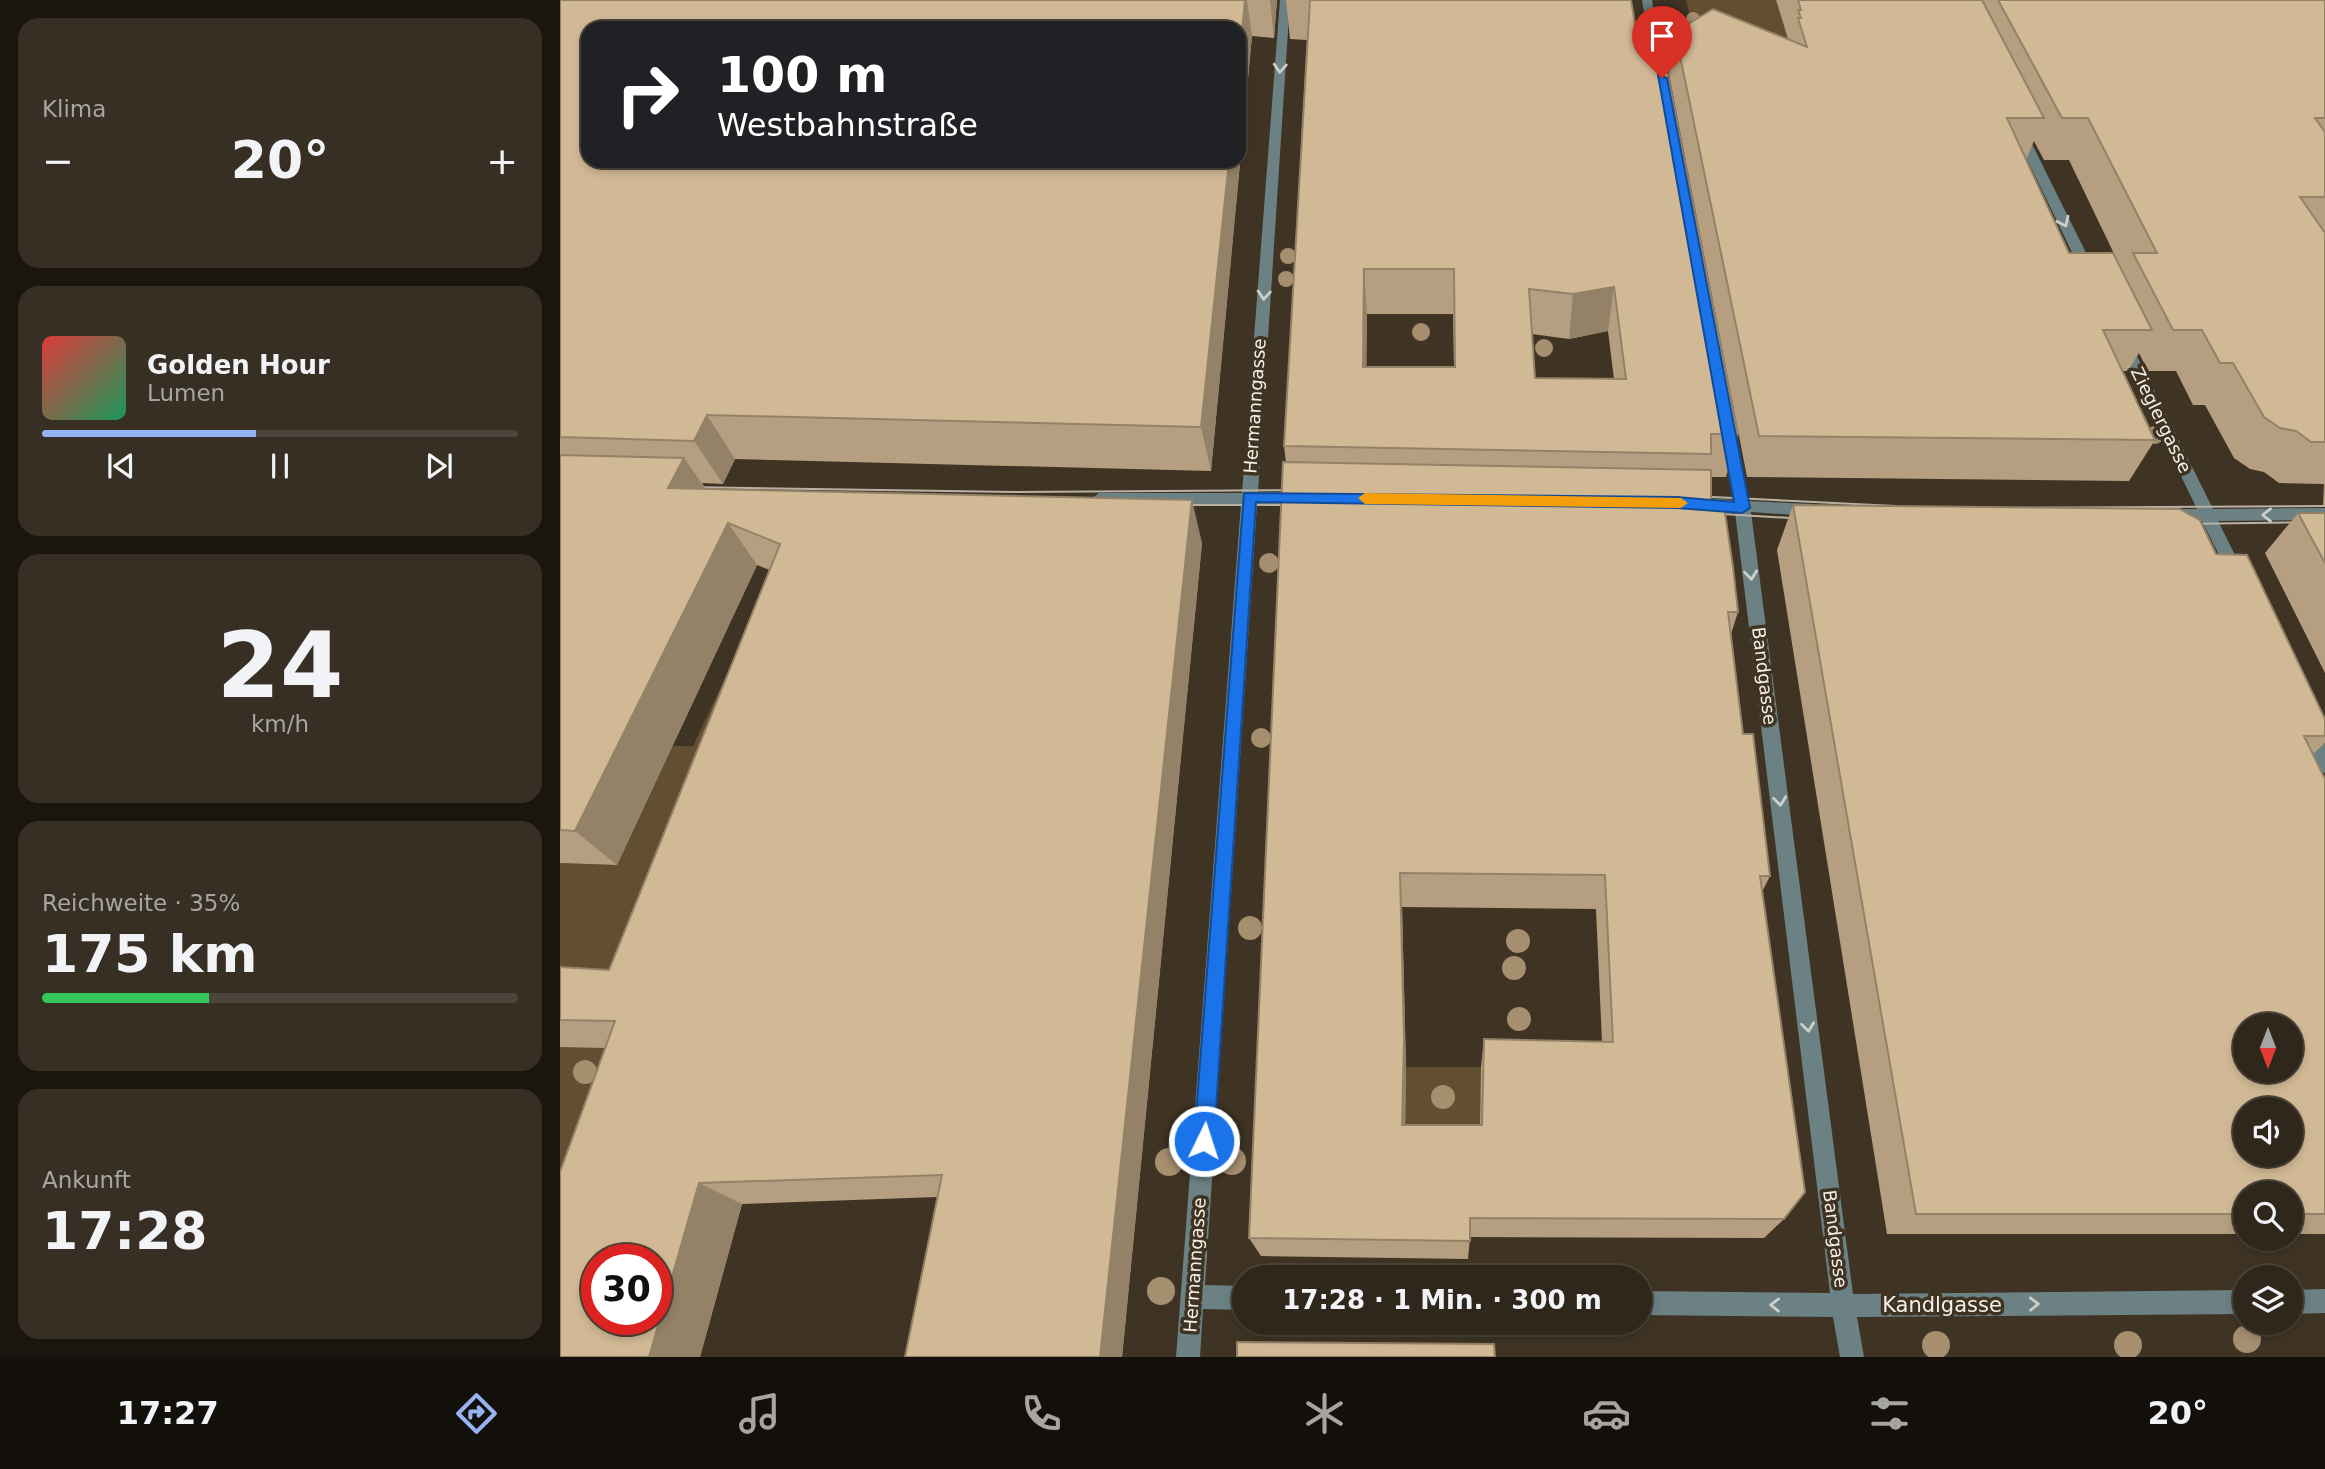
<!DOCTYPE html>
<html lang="de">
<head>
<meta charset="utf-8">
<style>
  body { margin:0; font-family:"DejaVu Sans",sans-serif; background:#372f24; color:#f1f3f6; height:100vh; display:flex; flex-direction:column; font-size:26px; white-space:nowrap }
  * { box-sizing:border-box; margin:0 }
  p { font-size:23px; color:#a7a5a3 }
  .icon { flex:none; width:38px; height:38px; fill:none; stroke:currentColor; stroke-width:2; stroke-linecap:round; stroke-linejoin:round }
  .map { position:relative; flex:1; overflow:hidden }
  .panel { display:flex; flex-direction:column; gap:18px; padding:18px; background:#1a150f; width:560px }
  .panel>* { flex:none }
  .banner { position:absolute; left:21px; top:21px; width:665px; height:147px; border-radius:21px; box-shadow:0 4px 10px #0003,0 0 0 2px #4a443a; background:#202124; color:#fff; overflow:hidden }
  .needle { width:46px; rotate:180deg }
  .buttons { position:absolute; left:1673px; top:1013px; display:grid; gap:14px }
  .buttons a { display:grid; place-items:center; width:70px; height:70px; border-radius:50%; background:#2f271b; box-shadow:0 4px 10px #0003,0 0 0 2px #4a443a; font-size:35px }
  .speed { position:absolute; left:21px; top:1244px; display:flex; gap:14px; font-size:35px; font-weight:700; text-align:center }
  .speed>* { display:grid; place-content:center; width:91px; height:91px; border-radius:50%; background:#2f271b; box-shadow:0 4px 10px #0003,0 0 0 2px #4a443a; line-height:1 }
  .speed .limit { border:10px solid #d22; background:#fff; color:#111 }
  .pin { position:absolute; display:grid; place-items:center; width:60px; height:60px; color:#fff; margin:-72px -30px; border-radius:50% 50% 50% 0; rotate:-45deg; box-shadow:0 0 7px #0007 }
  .pin .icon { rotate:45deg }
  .me { position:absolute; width:77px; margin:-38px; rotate:4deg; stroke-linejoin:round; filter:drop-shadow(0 0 5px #0008) }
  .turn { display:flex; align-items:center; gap:24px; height:147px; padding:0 21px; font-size:32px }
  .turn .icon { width:91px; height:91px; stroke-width:2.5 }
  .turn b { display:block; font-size:49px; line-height:60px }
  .big { font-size:52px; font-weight:600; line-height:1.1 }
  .panel .widget { flex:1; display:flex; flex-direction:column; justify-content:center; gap:10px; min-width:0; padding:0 24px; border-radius:21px; background:#372f24 }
  .panel .dial { align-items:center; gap:0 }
  .dial b { font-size:91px; line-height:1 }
  .song { display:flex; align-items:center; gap:21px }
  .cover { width:84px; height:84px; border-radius:10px; background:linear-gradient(135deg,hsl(0 70% 55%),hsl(150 70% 35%)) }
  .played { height:7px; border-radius:4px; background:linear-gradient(90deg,#95b2f1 45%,#4a443a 45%) }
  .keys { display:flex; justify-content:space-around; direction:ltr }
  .heat { display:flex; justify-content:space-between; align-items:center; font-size:38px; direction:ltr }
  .charge { height:10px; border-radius:5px; background:linear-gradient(90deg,#34c759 35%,#4a443a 0) }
  .trip { position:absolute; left:672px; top:1265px; width:420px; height:70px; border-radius:35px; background:#2f271b; box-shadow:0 4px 10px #0003,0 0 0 2px #4a443a; font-weight:600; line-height:70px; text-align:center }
  .tabs { display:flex; height:112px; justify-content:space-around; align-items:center; background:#13100b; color:#a7a5a3 }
  .tabs .icon { width:49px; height:49px }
  .tabs .on { color:#95b2f1 }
  .tabs b { font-size:32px; color:#f1f3f6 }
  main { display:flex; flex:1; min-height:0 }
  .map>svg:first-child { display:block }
  .green { fill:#624e30 }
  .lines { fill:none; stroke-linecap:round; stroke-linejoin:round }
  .minor { fill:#6b8183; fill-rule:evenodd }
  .tram { stroke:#bab1a5; stroke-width:2 }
  .tree { fill:#a68f6f }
  .wall { fill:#b59f80; fill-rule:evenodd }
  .shaded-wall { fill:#938268 }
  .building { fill:#d2b995; stroke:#938268; stroke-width:2; fill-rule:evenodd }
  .oneway { stroke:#cdcfc8 }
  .route { fill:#1a73e8; stroke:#114b97; stroke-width:2 }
  .slow { fill:#f59e0b }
  .labels { text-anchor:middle; stroke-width:7; stroke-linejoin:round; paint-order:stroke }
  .street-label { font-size:18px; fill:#f7f0e6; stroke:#3f3424 }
  .near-street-label { font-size:21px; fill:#f7f0e6; stroke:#3f3424 }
</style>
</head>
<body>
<main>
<section class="panel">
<div class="widget"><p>Klima</p>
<div class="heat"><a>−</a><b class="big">20°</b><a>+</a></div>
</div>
<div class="widget">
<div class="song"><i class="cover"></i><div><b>Golden Hour</b><p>Lumen</p></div></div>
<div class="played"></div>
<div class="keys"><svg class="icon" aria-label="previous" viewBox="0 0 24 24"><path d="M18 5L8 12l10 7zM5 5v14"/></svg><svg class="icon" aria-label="pause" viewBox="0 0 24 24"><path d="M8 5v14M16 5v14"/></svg><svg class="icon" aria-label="next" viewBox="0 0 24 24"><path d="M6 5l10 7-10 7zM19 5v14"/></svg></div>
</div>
<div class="widget dial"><b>24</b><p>km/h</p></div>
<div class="widget"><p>Reichweite · 35%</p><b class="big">175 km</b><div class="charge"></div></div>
<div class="widget"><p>Ankunft</p><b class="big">17:28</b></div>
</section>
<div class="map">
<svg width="1765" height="1357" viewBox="0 0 1765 1357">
  <rect width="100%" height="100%" fill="#3f3424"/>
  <path class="green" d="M1126 0H1216L1231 49H1138Z
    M183 640 93 1000 0 995V863L57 865 113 746H133Z
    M0 1044 75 1048 0 1241Z
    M803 1067H921L920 1170 845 1149Z"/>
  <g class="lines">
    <path class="minor" d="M720 0H730L698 492H745L753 498 745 504H697L645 1285 684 1286V1310L643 1309 640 1357H616L681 504 539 505 531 499 539 493H682Z
      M1082 0H1092L1103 68 1093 66Z
      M1460 128 1466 132 1536 273 1534 276 1529 277 1522 273 1454 132Z
      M1563 337 1570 342 1653 509 1765 508V520L1658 521 1685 575 1677 581 1671 579 1642 521 1603 519 1601 515 1609 509H1637L1556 342Z
      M1168 426 1176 431 1189 501 1252 504 1260 510 1252 516 1191 512 1293 1294 1685 1290V1314L1297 1317 1304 1357H1280L1273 1317 1080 1315V1291L1270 1293 1175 512 1127 509 1119 503 1127 497 1173 500 1160 431Z
      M1749 722 1755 725 1765 745V773L1759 771 1740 730 1743 725Z
      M1765 1289V1313L1731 1314V1290Z"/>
    <path class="tram" d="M124 487 454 492 740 490
      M1132 496 1335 506
      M614 505H740
      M1447 508 1765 506
      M1146 513 1247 519
      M1622 524 1765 522"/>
  </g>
  <g class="tree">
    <circle cx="1133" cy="19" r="7"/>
    <circle cx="728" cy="256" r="8"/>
    <circle cx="726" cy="279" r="8"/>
    <circle cx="861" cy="332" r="9"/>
    <circle cx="984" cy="348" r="9"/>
    <circle cx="1595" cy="435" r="9"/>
    <circle cx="709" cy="563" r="10"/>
    <circle cx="701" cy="738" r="10"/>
    <circle cx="690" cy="928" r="12"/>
    <circle cx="958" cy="941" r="12"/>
    <circle cx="954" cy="968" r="12"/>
    <circle cx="959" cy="1019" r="12"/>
    <circle cx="25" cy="1072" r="12"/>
    <circle cx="883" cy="1097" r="12"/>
    <circle cx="672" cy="1161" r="14"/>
    <circle cx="609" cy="1162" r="14"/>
    <circle cx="601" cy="1291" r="14"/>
    <circle cx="1687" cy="1339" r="14"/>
    <circle cx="1376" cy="1345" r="14"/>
    <circle cx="1568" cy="1345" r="14"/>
  </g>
  <path class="wall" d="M0 0H717L714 38 692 36 651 471 175 459 163 484 142 483 146 489 642 543 562 1357H345L377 1197 182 1204 140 1357 45 1048 0 1047V967L49 970 210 570 197 565 57 865 0 863ZM28 28H679V161H28Z
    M726 0H1071L1080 52 1178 434 1166 477H1151V506L1178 612 1171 634 1183 734 1210 876 1202 892 1224 1219 1204 1238 910 1237 908 1259 701 1256 689 1238 726 463 724 446 747 40 730 39ZM807 314H893L894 367H806ZM1048 331 1054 379 975 378 972 334 1009 339ZM842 907 1036 909 1042 1042 924 1039 921 1067 920 1125H845L846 1067Z
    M1216 0H1765V506L1763 505 1764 484 1719 483 1704 472 1690 469 1674 458 1645 405H1633L1616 371H1588L1579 353 1568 371H1563L1595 440 1569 481 1187 477 1109 74 1115 32 1228 39ZM1474 141 1484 160H1509L1559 264 1509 253 1466 160Z
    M1233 505 1656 554 1765 719V743L1753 754 1765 779V1234H1731V1194H1685V1234H1327L1217 550Z
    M1738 513H1765V673L1705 553Z"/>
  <path class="shaded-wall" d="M685 0H687L692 36 651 471 641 427 669 161H679V63Z
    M710 0H717L714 38Z
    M804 269 807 314 806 411 803 367Z
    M1054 287 1048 331 1009 339 1013 294Z
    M147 415 175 459 163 484 134 441Z
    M124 458 154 501 108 488Z
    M632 500 642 543 562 1357H540Z
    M168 523 197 565 57 865 15 831Z
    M840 873 842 907 846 1067 845 1149 842 1125Z
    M139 1183 182 1204 140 1357H89Z"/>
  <path class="building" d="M0 0H685L679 63V28H313L316 21 207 23 205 28H28V161H669L641 427 147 415 134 441 0 437Z
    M750 0H1071L1080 52 1101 39 1178 434H1151V454L724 446ZM804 269H894L895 367H803ZM1054 287 1066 379 975 378 969 289 1013 294Z
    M1238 0H1422L1484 118H1447L1509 253H1553L1592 330H1543L1595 440 1199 436 1115 32 1153 9 1247 47 1238 18H1241L1238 10H1241Z
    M1438 0H1765V118H1755L1765 132V197H1740L1765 233V442H1751L1736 431 1720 428 1704 417 1673 363H1660L1642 330H1613L1573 253H1597L1528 118H1502Z
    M0 455 124 458 108 488 632 500 540 1357H345L382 1175 139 1183 89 1357H0V1172L55 1021 0 1020V967L49 970 220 544 168 523 15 831 0 830ZM37 1260H96V1320H37Z
    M723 462 1151 470V506H1164L1173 567 1178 612H1168L1183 734H1193L1210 876H1200L1245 1192 1224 1219 910 1218V1241L689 1238ZM840 873 1045 875 1053 1042 924 1039 922 1125H842L844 1039Z
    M1233 505 1620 509 1640 520 1656 554 1687 555 1765 719V736H1744L1765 779V1214H1731V1194H1685V1214H1356ZM1685 1026H1731V1071H1685ZM1685 1110H1731V1155H1685Z
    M1738 513H1765V563Z
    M677 1342 934 1344 935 1357H677Z"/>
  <defs><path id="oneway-chevron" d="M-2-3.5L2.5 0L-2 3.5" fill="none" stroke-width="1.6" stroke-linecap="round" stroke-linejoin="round" transform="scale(1.75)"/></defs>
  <g class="oneway">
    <use href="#oneway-chevron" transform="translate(720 68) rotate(94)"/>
    <use href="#oneway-chevron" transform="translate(1504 222) rotate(64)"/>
    <use href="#oneway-chevron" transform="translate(704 295) rotate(94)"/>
    <use href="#oneway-chevron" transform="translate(1707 515) rotate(180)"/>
    <use href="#oneway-chevron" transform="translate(1191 575) rotate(83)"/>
    <use href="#oneway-chevron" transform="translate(1220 801) rotate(83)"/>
    <use href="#oneway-chevron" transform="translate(1248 1027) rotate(83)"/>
    <use href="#oneway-chevron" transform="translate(1474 1304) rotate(-1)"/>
    <use href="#oneway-chevron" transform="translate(1215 1305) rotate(-179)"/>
  </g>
  <path class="route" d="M1098 75 1107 78 1190 508 1182 513 1117 508 696 502 654 1141 651 1148 644 1151 637 1148 634 1141 684 493 1117 497 1174 502Z"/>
  <path class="slow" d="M805 493 1121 498 1128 503 1121 508 805 504 798 498Z"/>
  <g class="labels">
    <g class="street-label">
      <text transform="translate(695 406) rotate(-86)" y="6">Hermanngasse</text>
      <text transform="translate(1601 420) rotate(64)" y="6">Zieglergasse</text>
      <text transform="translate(1204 676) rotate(83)" y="6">Bandgasse</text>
      <text transform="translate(1275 1239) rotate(83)" y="6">Bandgasse</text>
      <text transform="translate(635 1265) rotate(-86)" y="6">Hermanngasse</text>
    </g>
    <g class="near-street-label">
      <text x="1382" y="1312">Kandlgasse</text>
    </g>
  </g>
</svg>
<div class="buttons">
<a><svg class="needle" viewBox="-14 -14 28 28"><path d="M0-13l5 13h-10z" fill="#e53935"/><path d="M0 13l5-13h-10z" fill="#a7a5a3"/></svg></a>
<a><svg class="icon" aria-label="sound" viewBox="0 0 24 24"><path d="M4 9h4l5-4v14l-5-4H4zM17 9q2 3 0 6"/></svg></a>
<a><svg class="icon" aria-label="search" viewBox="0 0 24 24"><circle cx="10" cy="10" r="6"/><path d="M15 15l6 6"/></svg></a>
<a><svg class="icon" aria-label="layers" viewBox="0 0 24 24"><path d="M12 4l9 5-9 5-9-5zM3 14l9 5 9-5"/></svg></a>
</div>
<div class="speed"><div class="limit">30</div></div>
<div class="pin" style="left:1102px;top:78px;background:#d93025"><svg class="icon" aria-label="arrive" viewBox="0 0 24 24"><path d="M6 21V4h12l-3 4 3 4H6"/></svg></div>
<svg class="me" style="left:644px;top:1141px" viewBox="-20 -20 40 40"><circle r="17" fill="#1a73e8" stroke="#fff" stroke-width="3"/><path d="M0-11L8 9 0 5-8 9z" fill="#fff"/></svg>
<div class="trip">17:28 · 1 Min. · 300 m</div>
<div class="banner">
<div class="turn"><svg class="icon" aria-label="right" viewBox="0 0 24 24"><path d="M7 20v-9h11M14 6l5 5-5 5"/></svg><div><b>100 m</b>Westbahnstraße</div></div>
</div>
</div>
</main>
<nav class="tabs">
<b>17:27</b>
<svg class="icon on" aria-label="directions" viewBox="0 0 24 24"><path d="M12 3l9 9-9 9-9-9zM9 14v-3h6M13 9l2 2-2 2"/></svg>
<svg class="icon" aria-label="music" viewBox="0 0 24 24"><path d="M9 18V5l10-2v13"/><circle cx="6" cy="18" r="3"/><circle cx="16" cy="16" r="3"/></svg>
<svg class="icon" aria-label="phone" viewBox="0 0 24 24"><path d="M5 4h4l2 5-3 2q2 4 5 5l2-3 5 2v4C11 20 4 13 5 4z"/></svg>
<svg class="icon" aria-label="climate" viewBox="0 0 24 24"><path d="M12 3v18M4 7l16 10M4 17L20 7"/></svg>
<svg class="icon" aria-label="car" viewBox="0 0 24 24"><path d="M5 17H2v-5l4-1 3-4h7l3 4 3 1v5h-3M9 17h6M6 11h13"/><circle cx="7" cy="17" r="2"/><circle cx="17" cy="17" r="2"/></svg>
<svg class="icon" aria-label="filters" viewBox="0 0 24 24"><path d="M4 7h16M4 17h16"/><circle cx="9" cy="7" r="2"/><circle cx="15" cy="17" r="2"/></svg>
<b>20°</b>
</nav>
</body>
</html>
